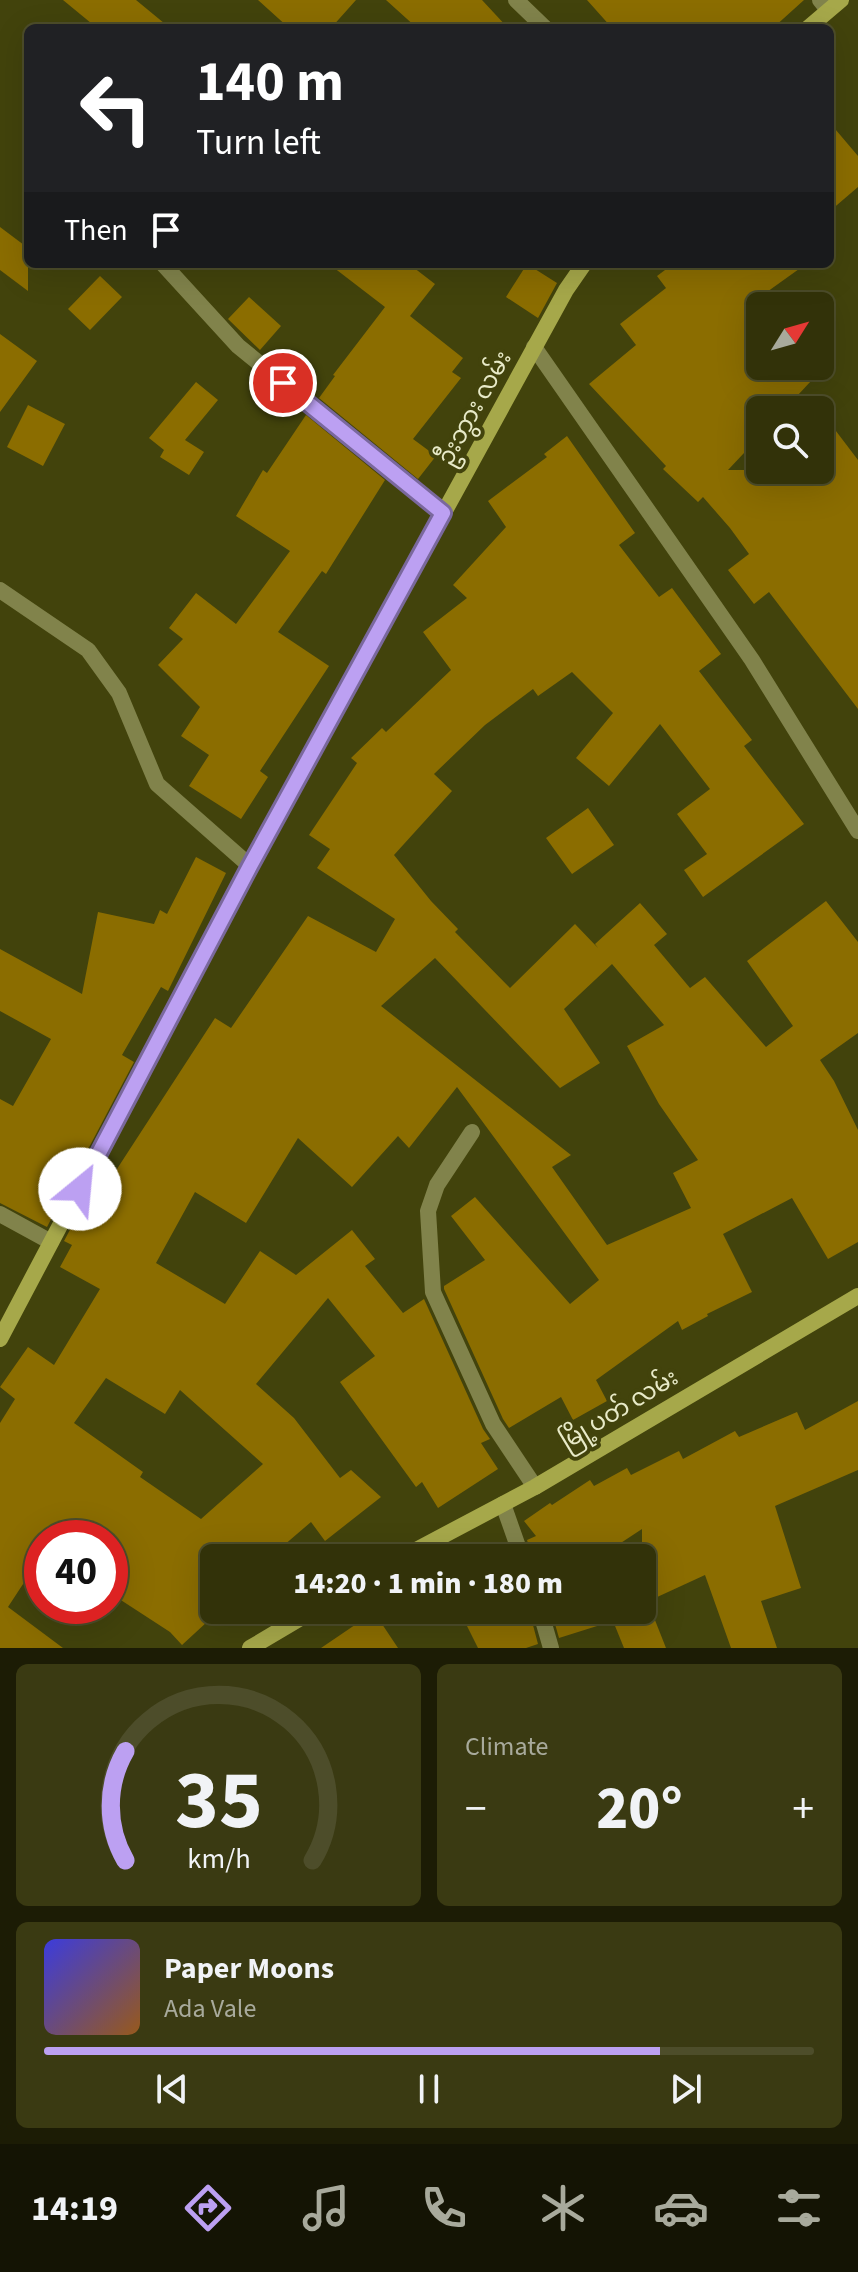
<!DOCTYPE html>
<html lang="en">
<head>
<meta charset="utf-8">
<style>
  body { margin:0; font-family:"Source Sans 3","Noto Sans Myanmar",sans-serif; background:#3a3a12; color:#f1f3f6; height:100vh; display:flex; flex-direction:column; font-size:30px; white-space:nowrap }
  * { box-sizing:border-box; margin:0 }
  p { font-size:26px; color:#a8aa9c }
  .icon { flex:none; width:44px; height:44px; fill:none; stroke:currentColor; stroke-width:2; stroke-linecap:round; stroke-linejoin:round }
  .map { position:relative; height:1648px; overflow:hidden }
  .drawer { display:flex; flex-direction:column; gap:16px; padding:16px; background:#1c1c05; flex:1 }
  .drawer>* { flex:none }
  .guide { position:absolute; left:24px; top:24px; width:810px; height:244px; border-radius:12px; box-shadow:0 8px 32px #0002,0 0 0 2px #4d4d2a; background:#202124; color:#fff; overflow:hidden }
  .needle { width:52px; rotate:53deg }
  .fabs { position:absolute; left:746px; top:292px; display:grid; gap:16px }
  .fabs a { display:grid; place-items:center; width:88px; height:88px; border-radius:12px; background:#323209; box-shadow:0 8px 32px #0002,0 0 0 2px #4d4d2a; font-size:40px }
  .speed { position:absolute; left:24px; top:1520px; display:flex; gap:16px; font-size:40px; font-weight:700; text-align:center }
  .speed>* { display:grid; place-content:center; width:104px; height:104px; border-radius:50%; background:#323209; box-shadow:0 8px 32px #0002,0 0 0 2px #4d4d2a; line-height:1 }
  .speed .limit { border:12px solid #d22; background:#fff; color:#111 }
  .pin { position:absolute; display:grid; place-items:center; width:68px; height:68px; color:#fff; margin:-34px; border:4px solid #fff; border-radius:50%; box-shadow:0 2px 8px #0007 }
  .me { position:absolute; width:88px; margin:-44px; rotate:28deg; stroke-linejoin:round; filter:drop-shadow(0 0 6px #0008) }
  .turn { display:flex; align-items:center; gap:28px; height:168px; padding:0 40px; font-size:36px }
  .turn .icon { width:104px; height:104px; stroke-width:2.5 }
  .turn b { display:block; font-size:56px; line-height:68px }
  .then { display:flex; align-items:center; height:76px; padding:0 40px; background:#0003; gap:16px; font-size:30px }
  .big { font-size:60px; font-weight:800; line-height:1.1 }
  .drawer .widget { flex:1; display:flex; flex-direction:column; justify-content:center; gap:12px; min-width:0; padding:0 28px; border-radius:12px; background:#3a3a12 }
  .drawer .dial { align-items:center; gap:0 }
  .dial svg { height:208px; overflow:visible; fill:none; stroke:#4d4d2a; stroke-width:7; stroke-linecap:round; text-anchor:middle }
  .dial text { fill:#f1f3f6; stroke:none }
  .song { display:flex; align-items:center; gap:24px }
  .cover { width:96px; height:96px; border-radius:12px; background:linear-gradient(135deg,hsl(240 70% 55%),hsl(30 70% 35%)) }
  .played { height:8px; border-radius:4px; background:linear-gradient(90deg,#bca0f2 80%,#4d4d2a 80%) }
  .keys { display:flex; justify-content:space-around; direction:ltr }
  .heat { display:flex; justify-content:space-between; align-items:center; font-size:44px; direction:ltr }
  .drawer .tiles { flex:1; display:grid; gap:16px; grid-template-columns:1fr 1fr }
  .widget:last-child { grid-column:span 2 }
  .trip { position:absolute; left:200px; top:1544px; width:456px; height:80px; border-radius:12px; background:#323209; box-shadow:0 8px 32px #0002,0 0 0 2px #4d4d2a; font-weight:800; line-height:80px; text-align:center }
  .menu { display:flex; height:128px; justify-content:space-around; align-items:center; background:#141404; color:#a8aa9c }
  .menu .icon { width:56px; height:56px }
  .menu .on { color:#bca0f2 }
  .menu b { font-size:36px; color:#f1f3f6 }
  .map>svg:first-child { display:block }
  .building { fill:#8b6d00; fill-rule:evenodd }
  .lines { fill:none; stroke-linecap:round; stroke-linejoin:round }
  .street { stroke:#81834b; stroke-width:16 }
  .secondary { stroke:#a6a84a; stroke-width:16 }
  .route-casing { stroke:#7a689d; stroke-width:20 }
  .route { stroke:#bca0f2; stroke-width:14 }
  .labels { text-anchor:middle; stroke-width:8; stroke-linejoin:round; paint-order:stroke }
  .street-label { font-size:24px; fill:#e8eac8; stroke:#42430c }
</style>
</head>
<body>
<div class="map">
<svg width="858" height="1648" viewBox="0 0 858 1648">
  <rect width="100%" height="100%" fill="#42430c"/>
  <path class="building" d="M63 0H136L170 28H97Z
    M258 0H356L331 28H289Z
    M386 0H482L508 28H417Z
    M587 0H804L773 28H612Z
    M830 123 858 156V187L830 211Z
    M0 227 28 248V291L0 270Z
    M329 264H409L435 284 410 316 463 358 452 372 461 378 413 439 436 456 418 479 319 398 335 376 333 375 385 307Z
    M527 264 557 283 538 318 506 297Z
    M673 264H806L760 297V366H825L784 410H760V436L728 470H820V410L858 460V709L769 592 754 604 728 570 749 554 730 528 703 497 698 502 663 469 666 466 589 384 636 345 620 324 666 288 657 276Z
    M100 276 122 297 90 330 68 309Z
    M249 297 281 326 260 350 228 319Z
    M0 334 37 361 0 412Z
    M196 382 218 400 185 440 204 452 189 475 160 457 164 450 149 438Z
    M28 405 65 424 43 466 7 447Z
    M306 415 385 480 326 574 322 571 278 632 329 666 260 771 268 777 241 819 189 786 209 755 181 736 200 707 158 665 183 639 169 628 196 593 236 624 290 551 236 516 263 470 267 473Z
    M567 436 635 533 619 545 659 597 672 588 721 654 699 671 752 740 744 746 804 824 703 897 684 870 707 854 677 814 710 789 660 724 609 786 576 758 613 713 572 672 538 696 533 689 485 725 434 774 452 791 394 855 431 901 458 929 455 932 510 988 575 924 598 948 595 944 640 903 667 934 654 945 690 988 705 977 766 1047 793 1026 747 961 826 901 858 942V1033L820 1060 834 1081 858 1130V1242L828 1259 792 1198 723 1234 752 1292 707 1314 708 1316 682 1330 678 1321 596 1380 607 1401 573 1420 561 1397 509 1428 503 1419 444 1289V1286L485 1260 451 1216 475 1197 570 1304 599 1280 457 1087 409 1148 398 1136 352 1187 298 1138 246 1223 195 1192 156 1263 225 1304 260 1251 296 1275 352 1230 375 1259 365 1266 403 1313 424 1299 483 1429 490 1439 481 1443 498 1469 438 1508 422 1482 416 1487 340 1382 375 1356 328 1298 256 1384 294 1418 340 1478 351 1470 381 1497 325 1541 311 1522 269 1558H214V1605L208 1610H220L182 1645 170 1632 110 1593V1538H42V1555L8 1607 63 1648H0V1423L15 1399 0 1387 28 1347 54 1365 100 1289 60 1267 72 1245 64 1241 104 1166 115 1172 215 1018 231 1028 308 916 376 952 395 919 317 868 330 849 309 835 357 763 351 758 382 728 386 732 451 670 423 632 467 598 453 585 506 527 488 501 547 457 544 454ZM435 958 560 1088 600 1063 564 1009 612 964 664 1025 627 1046 659 1104 698 1160 673 1173 691 1208 607 1245 552 1167 571 1155 381 1006ZM106 1378 165 1414 180 1390 263 1464 201 1519 140 1477 143 1472 74 1423Z
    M588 808 614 845 572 874 546 838Z
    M196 857 226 873 168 991 161 987 122 1055 134 1062 47 1227 0 1203V1099L13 1106 51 1039 0 1011V949L82 994 98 912 154 924 160 910 167 914Z
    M858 1401V1470L775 1506 801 1588 761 1601 777 1648H731L705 1575 642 1604V1529L598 1558H533L527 1540 536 1536 524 1521 550 1503 552 1505 590 1480 594 1486 627 1468 631 1475 679 1451 683 1459 735 1431 739 1437 797 1412 805 1430Z
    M459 1610H529L538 1644 526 1648H478Z
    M551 1610H651L666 1648H624L613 1621 559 1638Z
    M374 1612 398 1648H321Z"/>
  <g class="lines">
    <path class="street" d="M516 0 545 28
      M820 0 828 10
      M163 264 238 346 443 513
      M534 347 752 660 858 831
      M0 590 88 650 119 693 157 784 250 866
      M472 1132 437 1185 428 1211 433 1292 493 1424 535 1487
      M0 1214 51 1242
      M503 1504 522 1558
      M540 1610 551 1648"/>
    <path class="secondary" d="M808 28 841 0
      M0 1339 250 866 566 290 584 264
      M401 1558 535 1487 858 1296
      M250 1648 314 1610"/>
  </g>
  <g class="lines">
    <g class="route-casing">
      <path id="route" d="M80 1189 250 866 443 513 283 383"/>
    </g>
    <use href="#route" class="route"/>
  </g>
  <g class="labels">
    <g class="street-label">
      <text transform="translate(474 408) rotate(-61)" y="8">ဦးဘွား လမ်း</text>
      <text transform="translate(619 1409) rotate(-31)" y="8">မြို့ပတ် လမ်း</text>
    </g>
  </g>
</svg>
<div class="fabs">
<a><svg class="needle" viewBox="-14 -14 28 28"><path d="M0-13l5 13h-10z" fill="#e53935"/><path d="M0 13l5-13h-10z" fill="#a8aa9c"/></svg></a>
<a><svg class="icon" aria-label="search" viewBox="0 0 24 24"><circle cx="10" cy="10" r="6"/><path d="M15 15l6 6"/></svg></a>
</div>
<div class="speed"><div class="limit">40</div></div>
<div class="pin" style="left:283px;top:383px;background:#d93025"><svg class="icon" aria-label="arrive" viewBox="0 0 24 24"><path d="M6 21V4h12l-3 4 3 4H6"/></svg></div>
<svg class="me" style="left:80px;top:1189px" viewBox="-20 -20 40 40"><circle r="19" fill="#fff"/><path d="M0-13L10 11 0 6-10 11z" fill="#bca0f2"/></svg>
<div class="trip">14:20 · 1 min · 180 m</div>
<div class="guide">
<div class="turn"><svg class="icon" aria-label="left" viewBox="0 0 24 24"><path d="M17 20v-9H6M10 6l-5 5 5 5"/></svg><div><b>140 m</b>Turn left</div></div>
<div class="then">Then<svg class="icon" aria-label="arrive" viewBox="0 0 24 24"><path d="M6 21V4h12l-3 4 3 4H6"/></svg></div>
</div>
</div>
<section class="drawer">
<div class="tiles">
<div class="widget dial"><svg viewBox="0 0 100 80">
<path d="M14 69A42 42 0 1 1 86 69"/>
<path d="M14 69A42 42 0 0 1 14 27" stroke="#bca0f2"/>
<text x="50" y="56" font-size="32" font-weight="700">35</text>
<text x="50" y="72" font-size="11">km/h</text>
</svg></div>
<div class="widget"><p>Climate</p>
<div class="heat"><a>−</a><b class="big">20°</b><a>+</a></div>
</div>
<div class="widget">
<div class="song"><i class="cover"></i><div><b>Paper Moons</b><p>Ada Vale</p></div></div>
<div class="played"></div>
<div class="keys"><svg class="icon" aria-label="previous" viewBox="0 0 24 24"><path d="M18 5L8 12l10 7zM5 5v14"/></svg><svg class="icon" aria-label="pause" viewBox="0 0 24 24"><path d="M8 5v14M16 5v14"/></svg><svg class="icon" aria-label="next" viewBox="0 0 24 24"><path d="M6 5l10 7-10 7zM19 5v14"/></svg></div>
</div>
</div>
</section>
<nav class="menu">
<b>14:19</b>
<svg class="icon on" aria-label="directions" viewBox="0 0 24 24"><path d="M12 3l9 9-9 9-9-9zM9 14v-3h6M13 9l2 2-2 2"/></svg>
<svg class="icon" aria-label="music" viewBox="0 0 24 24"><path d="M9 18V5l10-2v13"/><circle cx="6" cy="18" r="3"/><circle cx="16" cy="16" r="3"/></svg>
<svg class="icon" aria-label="phone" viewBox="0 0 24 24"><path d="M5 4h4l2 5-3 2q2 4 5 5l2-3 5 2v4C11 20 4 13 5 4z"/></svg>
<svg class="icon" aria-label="climate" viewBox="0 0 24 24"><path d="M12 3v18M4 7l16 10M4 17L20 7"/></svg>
<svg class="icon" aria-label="car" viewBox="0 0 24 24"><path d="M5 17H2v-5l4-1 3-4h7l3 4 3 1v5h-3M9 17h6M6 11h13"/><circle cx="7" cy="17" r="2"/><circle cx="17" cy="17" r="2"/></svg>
<svg class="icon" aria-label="filters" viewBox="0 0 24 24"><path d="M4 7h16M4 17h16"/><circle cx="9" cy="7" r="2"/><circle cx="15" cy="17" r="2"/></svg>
</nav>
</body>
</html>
